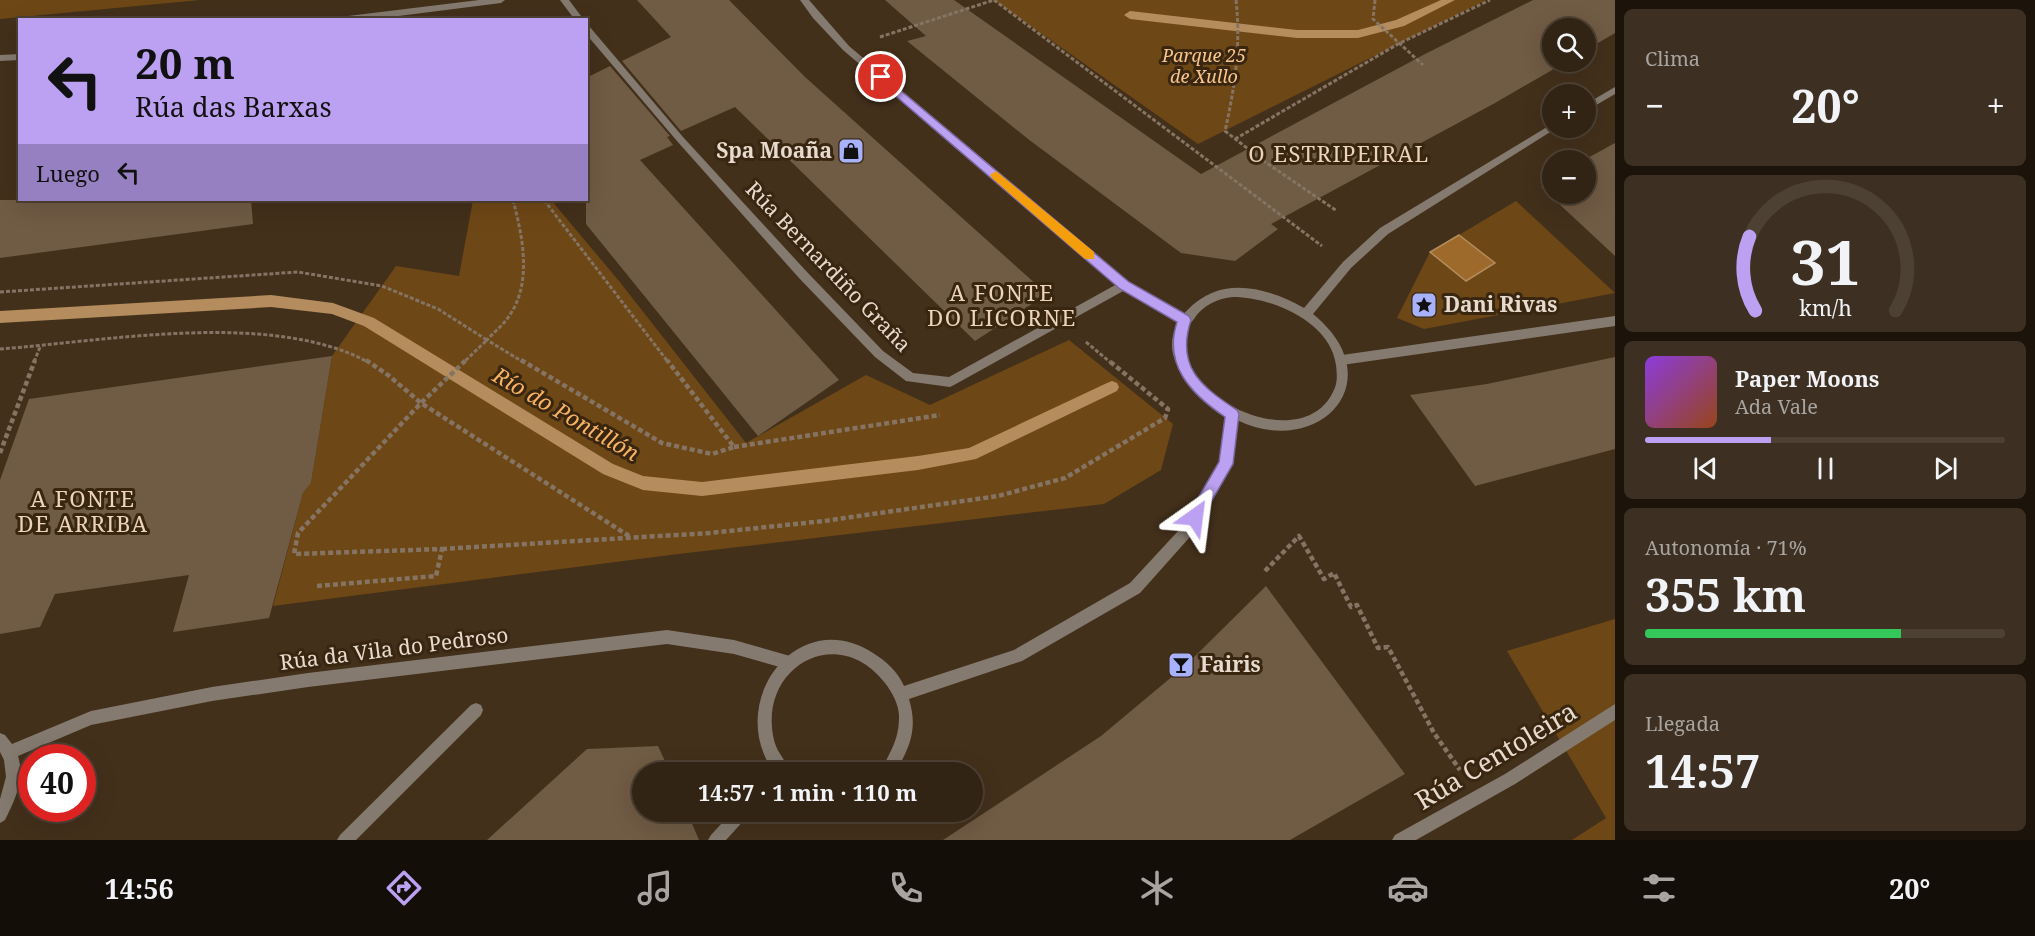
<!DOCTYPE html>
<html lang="es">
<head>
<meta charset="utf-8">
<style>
  body { margin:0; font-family:"Noto Serif",serif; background:#3d3022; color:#f1f3f6; height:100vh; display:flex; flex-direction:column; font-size:22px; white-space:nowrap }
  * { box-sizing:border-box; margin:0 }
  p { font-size:20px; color:#a8a4a0 }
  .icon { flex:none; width:33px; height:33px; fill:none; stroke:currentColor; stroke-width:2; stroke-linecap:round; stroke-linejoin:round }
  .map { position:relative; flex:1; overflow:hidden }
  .panel { display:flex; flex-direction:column; gap:9px; padding:9px; background:#1c140b; width:420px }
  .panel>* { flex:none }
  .top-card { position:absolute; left:18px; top:18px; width:570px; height:183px; border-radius:0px; box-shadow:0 6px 24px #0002,0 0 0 2px #4d4134; background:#bca0f2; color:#111; overflow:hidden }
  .buttons { position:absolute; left:1542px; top:18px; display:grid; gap:12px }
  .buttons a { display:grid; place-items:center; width:54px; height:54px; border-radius:50%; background:#322414; box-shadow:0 6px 24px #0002,0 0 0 2px #4d4134; font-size:30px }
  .speed { position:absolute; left:18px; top:744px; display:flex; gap:12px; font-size:30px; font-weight:700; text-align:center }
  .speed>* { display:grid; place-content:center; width:78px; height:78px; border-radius:50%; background:#322414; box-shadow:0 6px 24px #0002,0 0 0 2px #4d4134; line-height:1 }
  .speed .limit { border:9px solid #d22; background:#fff; color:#111 }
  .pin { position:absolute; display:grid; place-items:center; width:51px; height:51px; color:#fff; margin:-26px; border:3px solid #fff; border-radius:50%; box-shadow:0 2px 6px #0007 }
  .me { position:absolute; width:66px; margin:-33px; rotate:31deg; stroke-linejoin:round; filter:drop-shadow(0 0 4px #0008) }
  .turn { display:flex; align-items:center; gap:21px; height:126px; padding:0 18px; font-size:27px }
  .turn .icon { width:78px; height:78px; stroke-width:2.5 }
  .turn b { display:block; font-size:42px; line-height:51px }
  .then { display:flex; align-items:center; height:57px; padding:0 18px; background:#0003; gap:12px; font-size:22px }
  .big { font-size:45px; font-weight:700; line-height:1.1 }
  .panel .tile { flex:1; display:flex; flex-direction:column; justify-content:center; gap:9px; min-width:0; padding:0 21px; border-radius:9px; background:#3d3022 }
  .panel .dial { align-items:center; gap:0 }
  .dial svg { height:156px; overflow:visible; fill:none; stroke:#4d4134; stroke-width:7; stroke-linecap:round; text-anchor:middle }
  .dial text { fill:#f1f3f6; stroke:none }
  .song { display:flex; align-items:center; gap:18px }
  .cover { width:72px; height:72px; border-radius:9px; background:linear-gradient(135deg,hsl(270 70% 55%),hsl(20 70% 35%)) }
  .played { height:6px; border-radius:3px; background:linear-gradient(90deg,#bca0f2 35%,#4d4134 35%) }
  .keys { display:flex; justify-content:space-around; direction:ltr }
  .heat { display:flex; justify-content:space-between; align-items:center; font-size:33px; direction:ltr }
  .charge { height:9px; border-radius:4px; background:linear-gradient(90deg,#34c759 71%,#4d4134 0) }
  .trip { position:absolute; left:632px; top:762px; width:351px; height:60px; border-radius:30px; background:#322414; box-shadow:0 6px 24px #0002,0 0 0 2px #4d4134; font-weight:700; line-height:60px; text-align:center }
  .tabs { display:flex; height:96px; justify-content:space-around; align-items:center; background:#140e08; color:#a8a4a0 }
  .tabs .icon { width:42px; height:42px }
  .tabs .on { color:#bca0f2 }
  .tabs b { font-size:27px; color:#f1f3f6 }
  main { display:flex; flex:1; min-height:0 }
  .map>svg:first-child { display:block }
  .green { fill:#6e4716 }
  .water { fill:#9e6a2c; stroke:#b48c5d; stroke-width:1.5 }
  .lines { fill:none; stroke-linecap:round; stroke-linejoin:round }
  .stream { fill:#b48c5d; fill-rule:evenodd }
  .building { fill:#705b44 }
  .path-far1 { stroke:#857463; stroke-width:3; stroke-dasharray:4 2; stroke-linecap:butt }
  .path { stroke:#857463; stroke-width:4.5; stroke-dasharray:5 3; stroke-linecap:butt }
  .pedestrian { fill:#847a6f; fill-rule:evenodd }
  .minor { fill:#847a6f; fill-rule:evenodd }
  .tertiary { fill:#847a6f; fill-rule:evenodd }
  .route { fill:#bca0f2; stroke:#7a689d; stroke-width:1.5 }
  .slow { fill:#f59e0b }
  .labels { text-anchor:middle; stroke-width:6; stroke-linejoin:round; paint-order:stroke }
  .far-park-label { font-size:18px; font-style:italic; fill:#fac58d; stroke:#392611 }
  .poi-label { font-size:21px; font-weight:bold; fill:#e7dbce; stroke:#392611; text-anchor:start }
  .street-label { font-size:21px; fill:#e7dbce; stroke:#392611 }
  .neighbourhood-label { font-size:22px; letter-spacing:1.5px; fill:#ecd3b9; stroke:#392611 }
  .water-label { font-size:22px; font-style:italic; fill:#f7b262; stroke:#392611 }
  .near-street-label { font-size:26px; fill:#e7dbce; stroke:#392611 }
</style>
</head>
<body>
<main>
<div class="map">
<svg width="1615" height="840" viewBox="0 0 1615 840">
  <rect width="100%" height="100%" fill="#43301b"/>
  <path class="green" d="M0 0H200L0 19Z
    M994 0H1486L1198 144Z
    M473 200H551L619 281 746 443 866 375 930 405 1069 340 1173 424 1161 470 1104 504 670 555 273 606 303 493 311 483 332 356 396 266 459 276Z
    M1516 201 1615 293 1424 329 1397 318 1430 252 1466 281 1494 263 1459 235Z
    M1615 619V840H1572L1606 818 1507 651Z"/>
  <path class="water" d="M1459 235 1495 263 1466 281 1430 252Z"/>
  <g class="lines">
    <path class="stream" d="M1441 0H1455L1404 26 1358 38H1297L1130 19 1124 15 1130 11 1297 30H1358L1396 20Z
      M271 295 333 303 374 318 613 464 643 476 702 482 918 456 969 448 1107 383 1112 381 1117 383 1119 387 1117 391 976 459 918 470 702 496 643 490 603 474 364 326 332 314 271 307 0 323V311Z"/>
  </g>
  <path class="building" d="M637 0H729L805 77 1047 294 975 341 735 107 681 131 622 61 671 37Z
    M885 0H954L1201 174 1425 54 1533 0H1615V33L1586 50V28H1552V62H1566L1495 103 1271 224 1278 229 1235 261 1181 253 1028 139 907 41 926 36Z
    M610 66 670 136 667 137 673 145 640 160 839 380 758 436 586 224V78Z
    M1615 143V256L1541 187 1552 180V194H1586L1584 160Z
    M0 200H251L253 224 0 258Z
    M332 356 311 483 303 493 269 618 173 632 189 575 55 594 40 627 0 634V480L29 399Z
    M1615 357V449L1475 486 1410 395 1487 384Z
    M1266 586 1405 774 1290 840H943L1101 736 1186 665Z
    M658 746 670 772H642V812H687L699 840H487L587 749Z"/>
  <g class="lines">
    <path class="path-far1" d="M994 0 1322 246
      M1236 0C1241 45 1235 87 1225 131L1265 162 1337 211
      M1375 0 1373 19 1423 65
      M880 37 994 0
      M1235 139 1398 44 1490 0
      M513 200C523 238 533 285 507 319 501 327 493 333 487 340L523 362
      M544 200 668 362
      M0 292 298 272 382 286 438 309 487 340 464 362
      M1086 342 1110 362
      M0 349C107 341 271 310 368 362
      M34 362 40 347"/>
    <path class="path" d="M366 360 388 375 421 403 629 536
      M521 360 662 443 712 454 734 447 667 360
      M734 447 940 415
      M0 453 35 360
      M442 549 710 533 824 521 998 496 1065 478 1165 418 1168 409 1108 360
      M1265 571 1299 536 1324 579 1334 573 1351 607 1357 605 1378 648 1388 647 1434 733 1460 770
      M317 586 436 576 442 549 294 554 298 533 421 403 466 360"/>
    <path class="pedestrian" d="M476 703 481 705 483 710 481 715 356 840H337L340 835 471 705Z"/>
    <path class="minor" d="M479 0H505L501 3 367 20H336L340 17Z
      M560 0H569L584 20H575Z
      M800 0H809L849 46 1129 282 1188 317 1190 320 1188 323H1180L1125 290 954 385 950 387 906 381 875 357 799 278 677 141 586 34V25L589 26 683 137 807 272 883 351 913 373 949 377 1117 284 843 50 813 18Z
      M20 54V60L0 61V55Z
      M1615 316V326L1342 365 1338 363 1336 360 1338 357 1342 355Z
      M667 630 734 640 790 656 795 658 797 663 795 668 790 670 734 654 667 644 308 687 212 701 91 725 18 756C25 779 15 800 5 820L0 823V799L6 777 4 760 0 752V733L5 735 12 744 91 711 212 687 308 673Z
      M1615 704V720L1515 784 1416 840H1392L1395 835 1505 774Z"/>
    <path class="tertiary" d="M1615 87V94L1586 111V104Z
      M1552 124V128H1557L1555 129 1388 234 1351 268 1313 314C1394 380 1319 460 1237 420L1230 468 1189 538 1140 593 1022 661 909 699C918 729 910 746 896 772H881C890 750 899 742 899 716 899 705 892 692 885 683 837 621 757 668 774 740 777 753 786 760 790 772H774C724 703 797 604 873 653 886 661 898 672 904 686L1014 650 1130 583 1179 530 1220 463 1226 415C1212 408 1201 397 1191 386 1183 377 1176 365 1173 354 1166 323 1197 294 1225 289 1251 284 1282 295 1304 308L1343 262 1380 228ZM1233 297C1271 297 1330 321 1336 365 1337 374 1338 383 1333 392 1302 457 1173 398 1185 334 1186 329 1191 323 1194 319 1202 306 1218 298 1233 297Z
      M732 812H750L747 817 726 840H708L711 835Z"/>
  </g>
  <path class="route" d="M881 74 1129 282 1189 316 1191 320C1176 366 1200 386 1237 410L1239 414 1233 464 1200 521 1195 523 1189 521 1187 517 1219 462 1225 417C1191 394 1163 365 1177 322L1120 289 877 80 875 77Z"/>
  <path class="slow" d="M996 171 1094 252V259H1085L992 178 990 175Z"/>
  <defs>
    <g id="shop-square" transform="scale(1.35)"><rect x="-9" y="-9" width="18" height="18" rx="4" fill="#a7b1fc" stroke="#392611"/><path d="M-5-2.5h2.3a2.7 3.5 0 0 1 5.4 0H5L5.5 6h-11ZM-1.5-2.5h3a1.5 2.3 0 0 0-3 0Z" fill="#111"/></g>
    <g id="sight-square" transform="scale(1.35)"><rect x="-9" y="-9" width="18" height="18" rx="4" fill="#a7b1fc" stroke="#392611"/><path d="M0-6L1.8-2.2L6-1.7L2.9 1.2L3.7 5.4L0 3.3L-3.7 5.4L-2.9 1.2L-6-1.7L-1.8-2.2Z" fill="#111"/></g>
    <g id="bar-square" transform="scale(1.35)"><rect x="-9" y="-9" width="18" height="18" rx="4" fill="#a7b1fc" stroke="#392611"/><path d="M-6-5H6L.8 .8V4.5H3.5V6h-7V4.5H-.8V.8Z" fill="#111"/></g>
  </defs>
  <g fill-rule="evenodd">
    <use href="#shop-square" x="851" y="151"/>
    <use href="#sight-square" x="1424" y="305"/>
    <use href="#bar-square" x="1181" y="665"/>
  </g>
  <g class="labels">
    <g class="far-park-label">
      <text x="1204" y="62">Parque 25<tspan x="1204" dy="21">de Xullo</tspan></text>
    </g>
    <g class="poi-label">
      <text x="832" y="158" text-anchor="end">Spa Moaña</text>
      <text x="1444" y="312">Dani Rivas</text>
      <text x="1200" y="672">Fairis</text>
    </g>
    <g class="street-label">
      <text transform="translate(828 267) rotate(46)" y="7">Rúa Bernardiño Graña</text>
      <text transform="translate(394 649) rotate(-7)" y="7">Rúa da Vila do Pedroso</text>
    </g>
    <g class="neighbourhood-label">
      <text x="1339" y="162">O ESTRIPEIRAL</text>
      <text x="1002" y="301">A FONTE<tspan x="1002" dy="25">DO LICORNE</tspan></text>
      <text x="83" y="507">A FONTE<tspan x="83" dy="25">DE ARRIBA</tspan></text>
    </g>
    <g class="water-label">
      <text transform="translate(566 414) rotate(30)" y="8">Río do Pontillón</text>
    </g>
    <g class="near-street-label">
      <text transform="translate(1496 756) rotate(-31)" y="9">Rúa Centoleira</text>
    </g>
  </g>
</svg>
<div class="buttons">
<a><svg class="icon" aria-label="search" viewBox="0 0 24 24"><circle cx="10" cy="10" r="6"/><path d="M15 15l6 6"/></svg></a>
<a>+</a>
<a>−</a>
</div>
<div class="speed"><div class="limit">40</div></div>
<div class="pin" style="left:881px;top:77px;background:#d93025"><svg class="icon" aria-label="arrive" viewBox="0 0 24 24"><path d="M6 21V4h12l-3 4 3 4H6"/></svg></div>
<svg class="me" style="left:1195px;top:517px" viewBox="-20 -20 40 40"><path d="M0-17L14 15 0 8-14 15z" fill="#bca0f2" stroke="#fff" stroke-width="4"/></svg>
<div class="trip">14:57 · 1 min · 110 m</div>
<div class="top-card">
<div class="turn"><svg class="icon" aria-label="left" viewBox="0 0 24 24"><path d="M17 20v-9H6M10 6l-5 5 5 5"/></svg><div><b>20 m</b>Rúa das Barxas</div></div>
<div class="then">Luego<svg class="icon" aria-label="left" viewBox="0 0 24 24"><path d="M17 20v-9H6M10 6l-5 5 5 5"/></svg></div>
</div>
</div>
<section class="panel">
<div class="tile"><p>Clima</p>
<div class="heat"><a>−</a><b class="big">20°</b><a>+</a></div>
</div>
<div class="tile dial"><svg viewBox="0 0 100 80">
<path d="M14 69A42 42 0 1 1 86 69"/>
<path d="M14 69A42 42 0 0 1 11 31" stroke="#bca0f2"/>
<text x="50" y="56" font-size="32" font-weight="700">31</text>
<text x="50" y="72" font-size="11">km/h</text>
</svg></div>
<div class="tile">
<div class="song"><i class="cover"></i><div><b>Paper Moons</b><p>Ada Vale</p></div></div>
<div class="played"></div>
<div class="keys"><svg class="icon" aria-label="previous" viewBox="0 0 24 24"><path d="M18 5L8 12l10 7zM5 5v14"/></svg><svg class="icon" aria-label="pause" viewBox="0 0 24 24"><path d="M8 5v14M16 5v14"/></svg><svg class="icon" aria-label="next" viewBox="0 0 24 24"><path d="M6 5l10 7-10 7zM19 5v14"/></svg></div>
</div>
<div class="tile"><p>Autonomía · 71%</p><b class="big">355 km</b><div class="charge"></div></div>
<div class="tile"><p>Llegada</p><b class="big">14:57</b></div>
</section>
</main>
<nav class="tabs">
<b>14:56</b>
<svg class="icon on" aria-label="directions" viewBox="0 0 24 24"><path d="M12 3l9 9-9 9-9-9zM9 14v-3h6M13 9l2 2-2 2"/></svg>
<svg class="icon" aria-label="music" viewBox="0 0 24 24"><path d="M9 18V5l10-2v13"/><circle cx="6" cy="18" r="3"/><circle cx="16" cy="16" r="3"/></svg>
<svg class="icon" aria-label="phone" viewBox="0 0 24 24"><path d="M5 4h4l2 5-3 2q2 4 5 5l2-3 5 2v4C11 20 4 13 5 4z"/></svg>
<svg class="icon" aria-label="climate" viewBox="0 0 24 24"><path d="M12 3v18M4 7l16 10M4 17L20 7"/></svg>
<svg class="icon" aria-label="car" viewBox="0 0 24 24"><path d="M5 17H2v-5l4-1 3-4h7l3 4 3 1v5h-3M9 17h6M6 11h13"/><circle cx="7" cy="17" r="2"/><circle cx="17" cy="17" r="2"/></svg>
<svg class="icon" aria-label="filters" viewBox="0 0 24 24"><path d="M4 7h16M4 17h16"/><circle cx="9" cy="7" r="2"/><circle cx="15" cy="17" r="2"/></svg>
<b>20°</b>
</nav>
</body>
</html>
